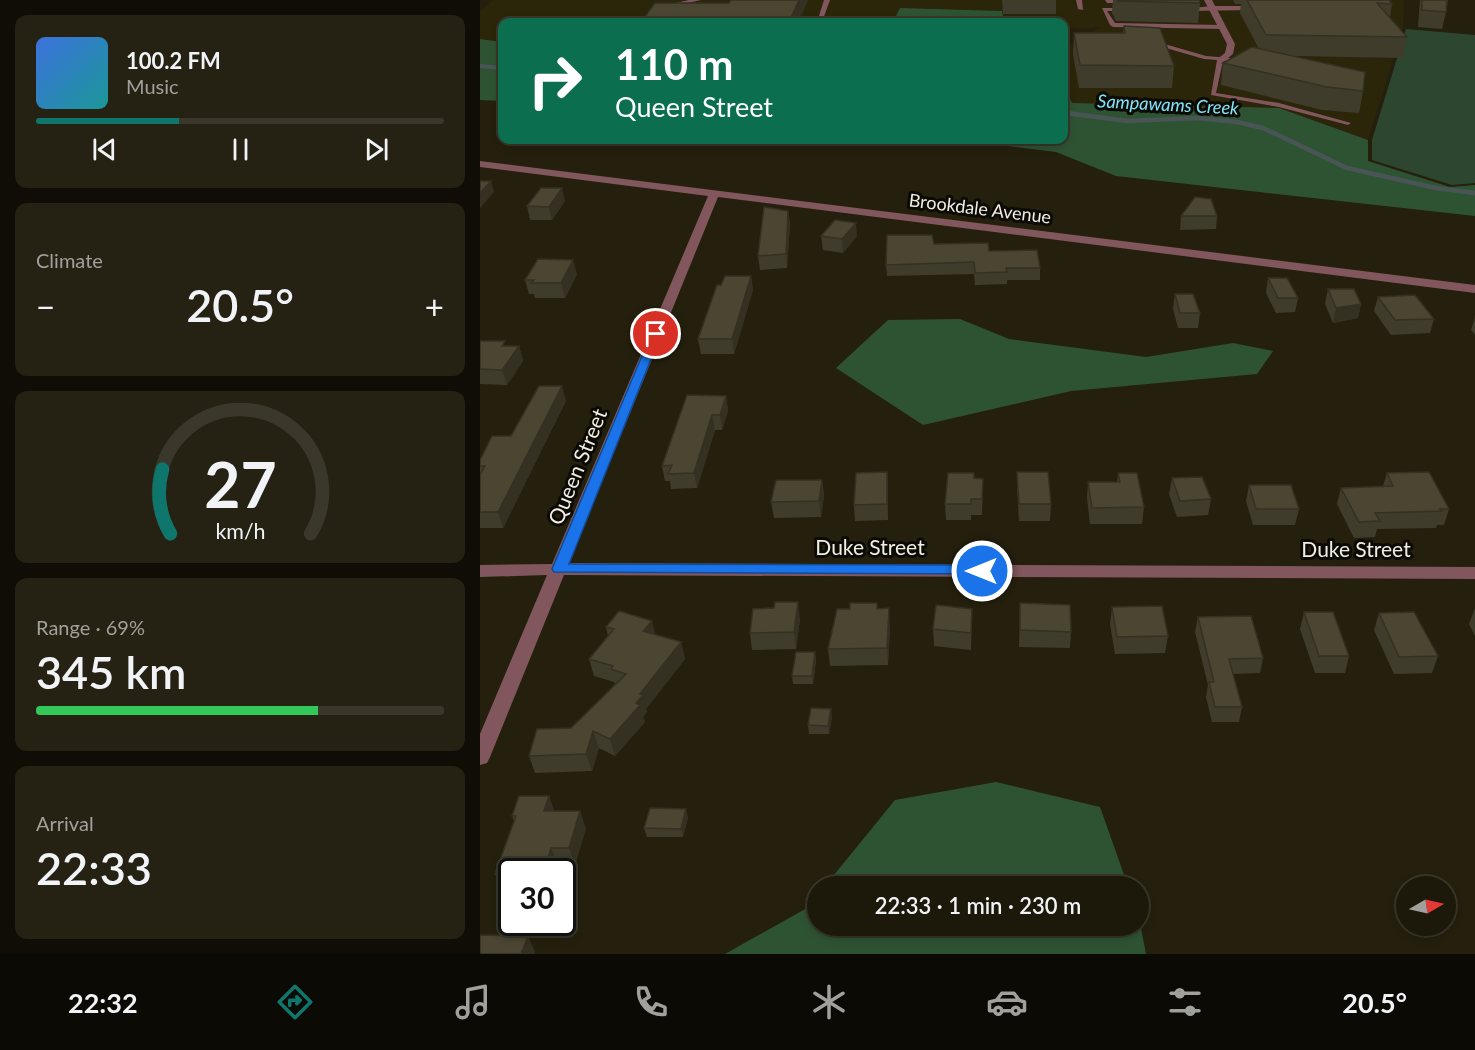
<!DOCTYPE html>
<html lang="en">
<head>
<meta charset="utf-8">
<style>
  body { margin:0; font-family:Lato,sans-serif; background:#252113; color:#f1f3f6; height:100vh; display:flex; flex-direction:column; font-size:22px; white-space:nowrap }
  * { box-sizing:border-box; margin:0 }
  p { font-size:20px; color:#a0a09c }
  .icon { flex:none; width:33px; height:33px; fill:none; stroke:currentColor; stroke-width:2; stroke-linecap:round; stroke-linejoin:round }
  .map { position:relative; flex:1; overflow:hidden }
  .drawer { display:flex; flex-direction:column; gap:15px; padding:15px; background:#0f0d06; width:480px }
  .drawer>* { flex:none }
  .banner { position:absolute; left:18px; top:18px; width:570px; height:126px; border-radius:12px; box-shadow:0 3px 9px #0003,0 0 0 2px #3a372b; background:#0b6e4f; color:#fff; overflow:hidden }
  .needle { width:39px; rotate:81deg }
  .tools { position:absolute; left:916px; top:876px; display:grid; gap:12px }
  .tools a { display:grid; place-items:center; width:60px; height:60px; border-radius:50%; background:#1c180a; box-shadow:0 3px 9px #0003,0 0 0 2px #3a372b; font-size:30px }
  .speed { position:absolute; left:18px; top:858px; display:flex; gap:12px; font-size:30px; font-weight:700; text-align:center }
  .speed>* { display:grid; place-content:center; width:78px; height:78px; border-radius:50%; background:#1c180a; box-shadow:0 3px 9px #0003,0 0 0 2px #3a372b; line-height:1 }
  .speed .limit { border:3px solid #111; border-radius:9px; background:#fff; color:#111 }
  .pin { position:absolute; display:grid; place-items:center; width:51px; height:51px; color:#fff; margin:-26px; border:3px solid #fff; border-radius:50%; box-shadow:0 2px 6px #0007 }
  .me { position:absolute; width:66px; margin:-33px; rotate:270deg; stroke-linejoin:round; filter:drop-shadow(0 0 4px #0008) }
  .turn { display:flex; align-items:center; gap:21px; height:126px; padding:0 18px; font-size:27px }
  .turn .icon { width:78px; height:78px; stroke-width:2.5 }
  .turn b { display:block; font-size:42px; line-height:51px }
  .big { font-size:45px; font-weight:600; line-height:1.1 }
  .drawer .tile { flex:1; display:flex; flex-direction:column; justify-content:center; gap:9px; min-width:0; padding:0 21px; border-radius:12px; background:#252113 }
  .drawer .dial { align-items:center; gap:0 }
  .dial svg { height:156px; overflow:visible; fill:none; stroke:#3a372b; stroke-width:7; stroke-linecap:round; text-anchor:middle }
  .dial text { fill:#f1f3f6; stroke:none }
  .song { display:flex; align-items:center; gap:18px }
  .cover { width:72px; height:72px; border-radius:9px; background:linear-gradient(135deg,hsl(220 70% 55%),hsl(180 70% 35%)) }
  .played { height:6px; border-radius:3px; background:linear-gradient(90deg,#0f766e 35%,#3a372b 35%) }
  .keys { display:flex; justify-content:space-around; direction:ltr }
  .heat { display:flex; justify-content:space-between; align-items:center; font-size:33px; direction:ltr }
  .charge { height:9px; border-radius:4px; background:linear-gradient(90deg,#34c759 69%,#3a372b 0) }
  .trip { position:absolute; left:327px; top:876px; width:342px; height:60px; border-radius:30px; background:#1c180a; box-shadow:0 3px 9px #0003,0 0 0 2px #3a372b; font-weight:600; line-height:60px; text-align:center }
  .dock { display:flex; height:96px; justify-content:space-around; align-items:center; background:#0b0a04; color:#a0a09c }
  .dock .icon { width:42px; height:42px }
  .dock .active { color:#0f766e }
  .dock b { font-size:27px; color:#f1f3f6 }
  main { display:flex; flex:1; min-height:0 }
  .map>svg:first-child { display:block }
  .built { fill:#2b250a }
  .green { fill:#2c462f }
  .forest { fill:#2e5333 }
  .lines { fill:none; stroke-linecap:round; stroke-linejoin:round }
  .stream-far1 { stroke:#495555; stroke-width:4 }
  .stream { stroke:#495555; stroke-width:4.5 }
  .lane { fill:#81575d; fill-rule:evenodd }
  .street { fill:#81575d; fill-rule:evenodd }
  .wall { fill:#403c2b }
  .shaded-wall { fill:#343123 }
  .building { fill:#4b4632; stroke:#343123; stroke-width:1.5 }
  .route { fill:#1a73e8; stroke:#114b97; stroke-width:1.5 }
  .labels { text-anchor:middle; stroke-width:6; stroke-linejoin:round; paint-order:stroke }
  .far-water-label { font-size:18px; font-style:italic; fill:#81e3f9; stroke:#0c0a04 }
  .far-street-label { font-size:18px; fill:#f0ede2; stroke:#0c0a04 }
  .street-label { font-size:21px; fill:#f0ede2; stroke:#0c0a04 }
</style>
</head>
<body>
<main>
<section class="drawer">
<div class="tile">
<div class="song"><i class="cover"></i><div><b>100.2 FM</b><p>Music</p></div></div>
<div class="played"></div>
<div class="keys"><svg class="icon" aria-label="previous" viewBox="0 0 24 24"><path d="M18 5L8 12l10 7zM5 5v14"/></svg><svg class="icon" aria-label="pause" viewBox="0 0 24 24"><path d="M8 5v14M16 5v14"/></svg><svg class="icon" aria-label="next" viewBox="0 0 24 24"><path d="M6 5l10 7-10 7zM19 5v14"/></svg></div>
</div>
<div class="tile"><p>Climate</p>
<div class="heat"><a>−</a><b class="big">20.5°</b><a>+</a></div>
</div>
<div class="tile dial"><svg viewBox="0 0 100 80">
<path d="M14 69A42 42 0 1 1 86 69"/>
<path d="M14 69A42 42 0 0 1 10 36" stroke="#0f766e"/>
<text x="50" y="56" font-size="32" font-weight="700">27</text>
<text x="50" y="72" font-size="11">km/h</text>
</svg></div>
<div class="tile"><p>Range · 69%</p><b class="big">345 km</b><div class="charge"></div></div>
<div class="tile"><p>Arrival</p><b class="big">22:33</b></div>
</section>
<div class="map">
<svg width="995" height="954" viewBox="0 0 995 954">
  <rect width="100%" height="100%" fill="#25200d"/>
  <path class="built" d="M13 0H924L923 27 888 140 799 108 592 103 584 83V48L621 27 584 29V22H524L521 11 420 8 413 22H22V42L0 39V12Z"/>
  <path class="green" d="M926 29 995 35V183L972 185 892 160V140Z"/>
  <path class="forest" d="M420 8 522 11 524 22H413Z
    M0 39 22 42V101L0 100Z
    M584 83 592 103 799 108 888 140V161L970 187 995 185V216L636 176 576 152 478 140H584Z
    M480 319 529 339 666 357 753 343 793 351 777 374 591 391 443 425 356 368 408 320Z
    M516 782 620 807 648 886H345L415 800Z
    M337 895 338 926H658L659 918 666 954H245L327 908Z"/>
  <g class="lines">
    <path class="stream-far1" d="M0 66 22 68
      M584 113 599 115"/>
    <path class="stream" d="M587 113 647 121 717 118 757 122 783 128 867 168 956 188 995 193"/>
    <path class="lane" d="M209 0H221L194 6 191 4Z
      M344 0H350L342 22H337Z
      M596 0H602L603 10 598 9Z
      M625 0H649L650 1 647 3H627Z
      M732 6H774L777 8 774 10 706 11 703 9Z
      M622 8H648L646 11H627L635 23 742 25 745 27 742 29 633 27 630 25Z
      M674 41 726 56 763 59V61L761 62 743 61 736 93 799 103 871 123 868 125 799 107 731 95 737 60 724 59 672 44 671 43Z"/>
    <path class="street" d="M724 0H732L755 44 753 54 743 62 736 60 745 53 747 44Z
      M0 161 995 285V293L238 197 89 563 995 567V579L84 575 10 757 7 763 0 765V734L67 575 0 577V565L72 564 228 196 0 167Z"/>
  </g>
  <path class="wall" d="M522 0H576V14H523Z
    M633 0H719L720 3 718 23 636 21 632 13Z
    M753 0H909L912 4 910 17 927 37 923 58 814 56 883 91 879 113 842 110 741 85 743 63 779 49 760 13 761 4H755Z
    M940 0H968L966 12 962 29 938 27Z
    M644 26 694 66 692 88H599L593 54 594 33H643Z
    M85 201 72 220H50L47 206Z
    M308 211 310 224 307 268 280 270 278 256Z
    M701 216H737L736 229 700 230Z
    M341 236H377L363 253 343 250Z
    M454 244 509 251 560 268V280H527V284L495 285 494 274 407 276 406 265Z
    M97 274 85 298H55L54 294H49L45 280Z
    M271 276 273 290 254 354H221L218 339 241 285Z
    M788 278 818 298 815 312 796 313 786 293Z
    M848 289 881 304 878 318 853 323 845 304Z
    M695 294 720 313 718 328H698L693 309Z
    M898 297 954 319 950 333 911 335 894 311Z
    M995 317V335L991 330Z
    M0 341 27 346H39L43 361 27 385 0 384Z
    M246 396 248 411 242 430H235L217 488 191 489 190 481H185L182 466Z
    M86 401 23 528H0V460L31 436Z
    M407 472 408 488V520L375 521 374 505Z
    M537 472 571 504 570 521H539L537 488Z
    M638 473 664 507 662 524H610L607 498 608 482H637Z
    M907 473 969 509 964 525H957L956 528 897 529 895 537 874 538 857 504 861 488 903 486Z
    M494 478 503 479 502 515H491V520H466L465 504Z
    M692 478 731 499 728 515 697 517 689 494Z
    M342 480 344 496 341 517 294 518 291 502Z
    M769 485 819 509 815 525H773L766 501Z
    M397 603 398 609 410 625 408 665 350 666 348 649 370 609Z
    M540 603 591 632 590 648 539 647Z
    M632 607 688 636 685 653 635 654 630 624Z
    M995 608V636L989 624Z
    M492 609 491 650 454 646 453 629Z
    M824 612 869 656 865 673H835L820 629Z
    M899 613 958 656 952 673 914 674 894 630Z
    M718 617 783 658 780 673 753 674 762 707 759 722H732L726 697 728 685 715 632Z
    M320 619 316 649 272 650 270 633Z
    M126 627 175 634 201 642 205 659 166 709 167 712 163 717 165 722 135 756 119 748 112 771 55 773 49 756 91 728 135 684 134 682 114 676 109 659 128 636Z
    M335 652 336 661 333 684H313L312 676Z
    M352 717 349 734H329L328 725Z
    M69 796 74 811 106 828 95 865H78L32 872V891H22L15 874 34 821 32 816Z
    M208 817 203 837H167L164 828Z"/>
  <path class="shaded-wall" d="M319 0H328L319 22H309Z
    M11 181 14 192 0 208V193Z
    M82 188 85 201 72 220 69 207Z
    M308 211 310 224 307 268 306 254Z
    M376 223 377 236 363 253 362 239Z
    M93 260 97 274 85 298 81 283Z
    M271 276 273 290 254 354 252 339Z
    M881 304 878 318 853 323 856 308Z
    M39 346 43 361 27 385 22 370Z
    M82 386 86 401 23 528 18 512Z
    M246 396 248 411 242 430 240 415Z
    M232 415 235 430 217 488 214 473Z
    M407 472 408 488V520L407 504Z
    M342 480 344 496 341 517 339 501Z
    M318 602 320 619 316 649 314 632Z
    M409 608 410 625 408 665 407 648Z
    M172 621 176 637 163 631Z
    M201 642 205 659 166 709 167 712 163 717 165 722 135 756 130 739 156 703 160 694Z
    M335 652 336 661 333 684 332 676Z
    M351 709 352 717 349 734 348 726Z
    M113 731 119 748 112 771 106 754Z
    M69 796 75 813 64 811Z
    M206 809 208 817 203 837 201 829Z
    M100 811 106 828 95 865 89 848Z
    M71 848 78 865 76 872H64Z
    M48 936 55 952 54 954H41Z"/>
  <path class="building" d="M251 0H319L309 22H161L175 3H249Z
    M637 0H719L720 3 638 1Z
    M767 0H909L912 4 897 3 927 37 786 35Z
    M942 0H967L966 12 942 10Z
    M644 26 680 28 694 66 600 65 594 33H645Z
    M772 47 885 72 883 91 847 87 743 63Z
    M0 181H11L0 193Z
    M61 188H82L69 207 47 206Z
    M715 197 731 199 737 216H701Z
    M284 207 308 211 306 254 278 256Z
    M355 220 376 223 362 239 341 236Z
    M407 235H452L454 244 508 243 509 251 557 250 560 268H526L527 272 495 273 494 262 406 265Z
    M58 259 93 260 81 283H51L54 280H45Z
    M245 276H271L252 339H218L237 285H241Z
    M788 278H807L818 298H798Z
    M848 289H874L881 304 856 308Z
    M695 294H713L720 313H700Z
    M935 295 954 319 915 320 898 297Z
    M0 341H25L22 346H39L22 370 0 369Z
    M59 386H82L18 512H0V475L5 466H0V460L12 436H31Z
    M207 395 246 396 240 415H232L214 473 188 474 192 465 182 466Z
    M407 472V504L374 505 376 473Z
    M537 472H568L571 504H539Z
    M949 472 969 509H960L962 511 895 513 900 521 879 522 861 488 913 486 907 473Z
    M468 473H494V478L503 479 502 499H491V504H465Z
    M638 473H657L664 507 612 508 608 482H640Z
    M722 477 731 499 700 501 692 478Z
    M296 480H342L339 501 291 502Z
    M769 485H811L819 509H776Z
    M295 602H318L314 632 270 633 273 609 294 608Z
    M370 603H397V609L409 608 407 648 348 649 357 609H370Z
    M540 603 590 605 591 632 540 630Z
    M456 605 492 609 491 633 453 629Z
    M682 606 688 636 637 637 632 607Z
    M139 611 172 621 163 631 201 642 160 694 163 695 156 703 160 705 130 739 113 731 106 754 49 756 57 729 91 728 146 674 131 669 133 666 109 659 134 629 126 627Z
    M824 612H853L869 656H839Z
    M934 612 958 656 919 657 899 613Z
    M771 616 783 658 749 659 762 707H735L729 682H734L718 617Z
    M316 652H335L332 676H312Z
    M331 708 351 709 348 726 328 725Z
    M39 796H69L64 811H100L89 848H71L64 872H32V874H15L36 816H32Z
    M170 808 206 809 201 829 164 828Z
    M0 935 48 936 41 954H0Z"/>
  <path class="route" d="M172 332 181 334 89 564 502 565 509 571 507 574 74 572 72 569Z"/>
  <g class="labels">
    <g class="far-water-label">
      <text transform="translate(688 105) rotate(3)" y="6">Sampawams Creek</text>
    </g>
    <g class="far-street-label">
      <text transform="translate(500 209) rotate(7)" y="6">Brookdale Avenue</text>
    </g>
    <g class="street-label">
      <text transform="translate(98 467) rotate(-68)" y="7">Queen Street</text>
      <text x="390" y="555">Duke Street</text>
      <text x="876" y="557">Duke Street</text>
    </g>
  </g>
</svg>
<div class="tools">
<a><svg class="needle" viewBox="-14 -14 28 28"><path d="M0-13l5 13h-10z" fill="#e53935"/><path d="M0 13l5-13h-10z" fill="#a0a09c"/></svg></a>
</div>
<div class="speed"><div class="limit">30</div></div>
<div class="pin" style="left:176px;top:334px;background:#d93025"><svg class="icon" aria-label="arrive" viewBox="0 0 24 24"><path d="M6 21V4h12l-3 4 3 4H6"/></svg></div>
<svg class="me" style="left:502px;top:571px" viewBox="-20 -20 40 40"><circle r="17" fill="#1a73e8" stroke="#fff" stroke-width="3"/><path d="M0-11L8 9 0 5-8 9z" fill="#fff"/></svg>
<div class="trip">22:33 · 1 min · 230 m</div>
<div class="banner">
<div class="turn"><svg class="icon" aria-label="right" viewBox="0 0 24 24"><path d="M7 20v-9h11M14 6l5 5-5 5"/></svg><div><b>110 m</b>Queen Street</div></div>
</div>
</div>
</main>
<nav class="dock">
<b>22:32</b>
<svg class="icon active" aria-label="directions" viewBox="0 0 24 24"><path d="M12 3l9 9-9 9-9-9zM9 14v-3h6M13 9l2 2-2 2"/></svg>
<svg class="icon" aria-label="music" viewBox="0 0 24 24"><path d="M9 18V5l10-2v13"/><circle cx="6" cy="18" r="3"/><circle cx="16" cy="16" r="3"/></svg>
<svg class="icon" aria-label="phone" viewBox="0 0 24 24"><path d="M5 4h4l2 5-3 2q2 4 5 5l2-3 5 2v4C11 20 4 13 5 4z"/></svg>
<svg class="icon" aria-label="climate" viewBox="0 0 24 24"><path d="M12 3v18M4 7l16 10M4 17L20 7"/></svg>
<svg class="icon" aria-label="car" viewBox="0 0 24 24"><path d="M5 17H2v-5l4-1 3-4h7l3 4 3 1v5h-3M9 17h6M6 11h13"/><circle cx="7" cy="17" r="2"/><circle cx="17" cy="17" r="2"/></svg>
<svg class="icon" aria-label="filters" viewBox="0 0 24 24"><path d="M4 7h16M4 17h16"/><circle cx="9" cy="7" r="2"/><circle cx="15" cy="17" r="2"/></svg>
<b>20.5°</b>
</nav>
</body>
</html>
